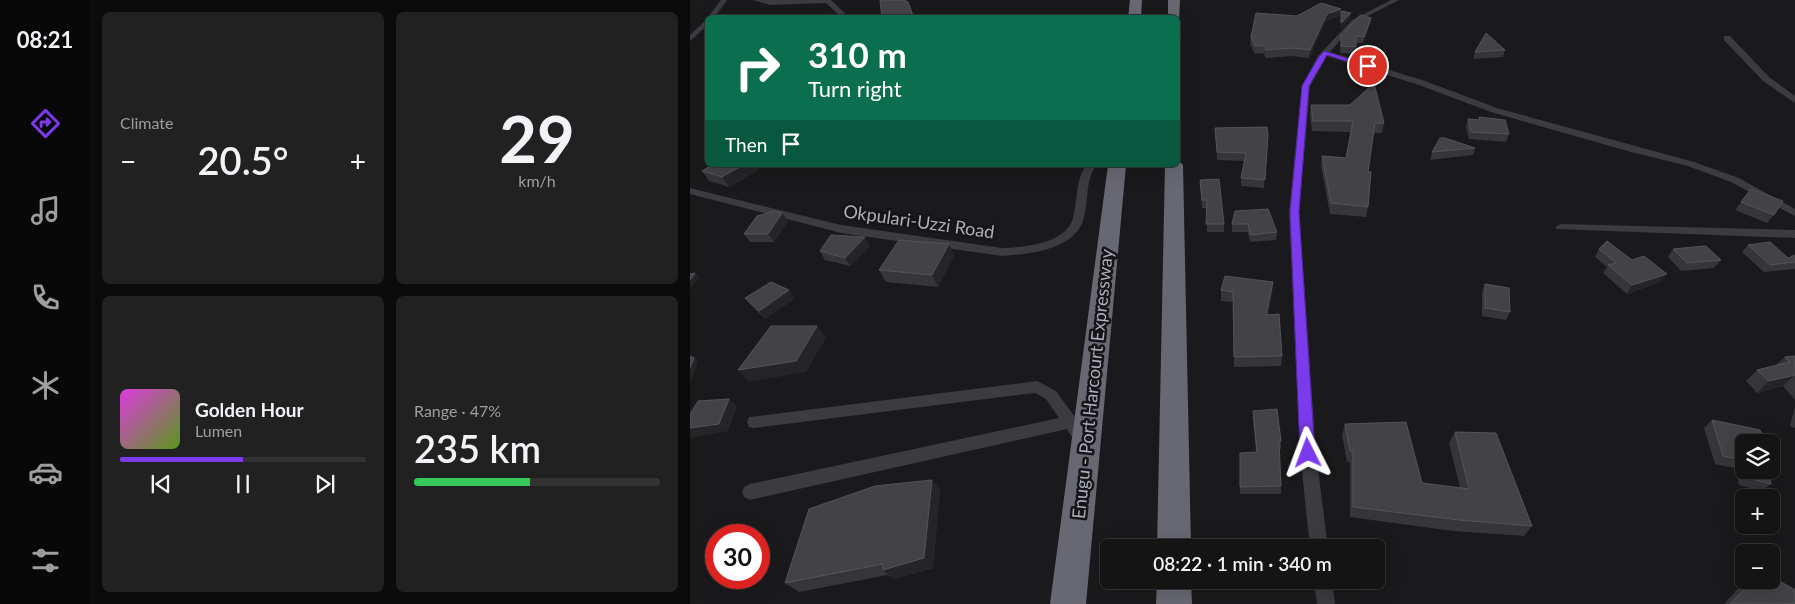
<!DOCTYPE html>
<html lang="en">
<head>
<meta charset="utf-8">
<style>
  body { margin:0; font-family:Lato,sans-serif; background:#212122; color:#f1f3f6; height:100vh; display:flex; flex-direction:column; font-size:19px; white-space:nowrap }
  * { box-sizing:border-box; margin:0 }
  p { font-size:16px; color:#9d9ea0 }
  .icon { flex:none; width:28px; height:28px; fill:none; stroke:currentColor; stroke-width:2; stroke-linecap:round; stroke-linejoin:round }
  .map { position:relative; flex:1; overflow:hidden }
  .side { display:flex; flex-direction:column; gap:12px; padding:12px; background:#0b0b0c; width:600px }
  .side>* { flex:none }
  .guide { position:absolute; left:15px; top:15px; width:475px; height:152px; border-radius:8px; box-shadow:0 5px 20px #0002,0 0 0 1px #333334; background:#0b6e4f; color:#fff; overflow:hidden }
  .fabs { position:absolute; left:1045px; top:434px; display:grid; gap:10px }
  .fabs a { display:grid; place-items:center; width:45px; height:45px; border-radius:8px; background:#141415; box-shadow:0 5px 20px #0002,0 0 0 1px #333334; font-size:25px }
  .speed { position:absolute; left:15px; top:524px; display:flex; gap:10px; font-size:25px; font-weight:700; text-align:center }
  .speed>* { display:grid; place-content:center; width:65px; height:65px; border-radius:50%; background:#141415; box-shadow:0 5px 20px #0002,0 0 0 1px #333334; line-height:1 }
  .speed .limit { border:8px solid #d22; background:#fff; color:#111 }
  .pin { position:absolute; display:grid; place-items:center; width:42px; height:42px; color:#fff; margin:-21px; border:2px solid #fff; border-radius:50%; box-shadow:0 1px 5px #0007 }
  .me { position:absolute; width:55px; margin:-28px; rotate:357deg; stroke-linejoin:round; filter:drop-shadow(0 0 4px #0008) }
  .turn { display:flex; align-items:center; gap:18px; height:105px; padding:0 20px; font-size:22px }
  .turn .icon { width:65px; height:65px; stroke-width:2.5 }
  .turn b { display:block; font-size:35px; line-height:42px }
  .then { display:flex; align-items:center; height:48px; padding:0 20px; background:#0003; gap:10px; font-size:19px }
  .big { font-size:38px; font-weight:600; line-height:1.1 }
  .side .widget { flex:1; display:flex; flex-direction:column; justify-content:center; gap:8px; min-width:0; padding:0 18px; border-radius:8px; background:#212122 }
  .side .dial { align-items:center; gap:0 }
  .dial b { font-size:65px; line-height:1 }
  .song { display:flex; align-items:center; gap:15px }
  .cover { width:60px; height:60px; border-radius:8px; background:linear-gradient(135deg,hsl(300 70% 55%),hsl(90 70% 35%)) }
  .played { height:5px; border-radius:2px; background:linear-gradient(90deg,#7c3aed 50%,#333334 50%) }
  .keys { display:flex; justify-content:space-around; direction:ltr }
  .heat { display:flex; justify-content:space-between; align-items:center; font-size:28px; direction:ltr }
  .charge { height:8px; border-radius:4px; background:linear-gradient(90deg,#34c759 47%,#333334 0) }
  .side .tiles { flex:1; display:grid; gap:12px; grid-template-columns:repeat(2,1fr) }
  .trip { position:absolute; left:410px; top:539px; width:285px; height:50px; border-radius:8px; background:#141415; box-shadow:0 5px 20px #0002,0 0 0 1px #333334; font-weight:600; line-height:50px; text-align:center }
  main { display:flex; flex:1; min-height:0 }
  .dock { display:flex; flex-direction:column; width:90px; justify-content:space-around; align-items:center; background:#080808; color:#9d9ea0 }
  .dock .icon { width:35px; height:35px }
  .dock .on { color:#7c3aed }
  .dock b { font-size:22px; color:#f1f3f6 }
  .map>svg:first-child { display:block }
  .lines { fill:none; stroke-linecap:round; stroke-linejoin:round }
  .street { fill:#3b3b40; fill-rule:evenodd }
  .highway { fill:#676871; fill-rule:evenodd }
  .wall { fill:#36363a }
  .shaded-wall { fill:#252528 }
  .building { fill:#434347; stroke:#535459 }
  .route { fill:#7c3aed; stroke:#51269a }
  .labels { text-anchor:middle; stroke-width:5; stroke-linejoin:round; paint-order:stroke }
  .street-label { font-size:18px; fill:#adafba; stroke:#151517 }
</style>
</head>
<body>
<main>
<nav class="dock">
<b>08:21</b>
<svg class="icon on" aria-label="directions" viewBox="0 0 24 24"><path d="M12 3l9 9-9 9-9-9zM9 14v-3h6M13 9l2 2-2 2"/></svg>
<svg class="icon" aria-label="music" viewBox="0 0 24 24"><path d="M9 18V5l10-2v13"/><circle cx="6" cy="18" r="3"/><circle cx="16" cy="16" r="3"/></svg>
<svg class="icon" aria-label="phone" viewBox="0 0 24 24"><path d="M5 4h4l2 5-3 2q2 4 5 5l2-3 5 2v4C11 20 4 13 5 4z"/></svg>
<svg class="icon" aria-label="climate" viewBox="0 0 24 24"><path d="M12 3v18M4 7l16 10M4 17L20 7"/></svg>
<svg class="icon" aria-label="car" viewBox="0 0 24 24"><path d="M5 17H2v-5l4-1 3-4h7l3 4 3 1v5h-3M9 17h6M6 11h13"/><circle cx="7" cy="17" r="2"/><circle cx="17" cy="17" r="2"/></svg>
<svg class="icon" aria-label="filters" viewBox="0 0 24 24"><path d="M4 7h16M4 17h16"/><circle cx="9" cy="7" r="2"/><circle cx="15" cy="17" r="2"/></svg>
</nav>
<section class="side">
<div class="tiles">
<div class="widget"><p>Climate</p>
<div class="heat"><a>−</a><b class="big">20.5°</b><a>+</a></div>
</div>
<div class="widget dial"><b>29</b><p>km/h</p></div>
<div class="widget">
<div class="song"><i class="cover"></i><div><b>Golden Hour</b><p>Lumen</p></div></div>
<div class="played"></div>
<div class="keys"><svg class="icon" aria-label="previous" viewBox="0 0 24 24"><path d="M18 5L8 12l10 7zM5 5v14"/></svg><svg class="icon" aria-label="pause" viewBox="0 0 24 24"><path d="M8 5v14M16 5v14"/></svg><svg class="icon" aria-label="next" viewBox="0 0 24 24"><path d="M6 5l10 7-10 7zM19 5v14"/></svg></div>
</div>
<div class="widget"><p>Range · 47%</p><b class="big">235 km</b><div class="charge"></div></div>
</div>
</section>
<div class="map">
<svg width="1105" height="604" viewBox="0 0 1105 604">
  <rect width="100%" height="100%" fill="#1a1a1c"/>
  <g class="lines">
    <path class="street" d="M31 0H37L24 18H18V25L0 41V35L17 19 18 17Z
      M63 0H141L160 18H152L136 3 80 5Z
      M701 0H709L666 22 640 52 735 81 807 108 1004 162 1049 178 1105 209V216L1041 182 998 166 941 152 801 112 729 85 637 56 620 86 609 212 626 453 638 548H620L610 453 599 212 612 86 628 56 662 20Z
      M1034 36H1040L1079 77 1105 96V103L1073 81 1034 40Z
      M396 165H406C395 182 399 198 394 217 387 250 339 254 312 256L151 233 0 194V188L151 225 312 248C334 247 376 244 383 218 388 199 385 182 396 165Z
      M871 224 1105 230V238L867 229 865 227Z
      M347 381 366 391 398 435 401 440 398 445C387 449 383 438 377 429L60 500 54 497 52 492 54 487 60 484 369 418 356 399 345 393 64 428 59 427 57 422 59 417Z
      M624 580H642L645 604H627Z"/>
    <path class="highway" d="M440 0H452L451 18H438Z
      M478 0H490L489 21 488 18H478Z
      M488 160 493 165 501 548H467L475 165H488Z
      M418 165H436L396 604H360Z
      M467 580H501L502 604H466Z"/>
  </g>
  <path class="wall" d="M607 16H650L636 21 619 58 601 56 576 58 573 53 565 54 560 44 561 37Z
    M681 18 680 25 673 43H666L665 54 650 53 651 36Z
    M815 50 813 57 783 59 785 52Z
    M621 105 694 123 692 133H683L678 172V207L676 217 640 214 631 166 632 156 656 158 661 132 622 131 620 115Z
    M789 117 819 134 816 142 779 139 776 127 778 119 788 120Z
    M577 127 574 188 551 186V178L555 161 527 160 525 128Z
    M785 148 783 155 740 160 742 152Z
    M66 166 68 170 39 187 19 181 12 171Z
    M510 180 534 224V232H517V208H512Z
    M1061 189 1084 215 1077 223 1045 210Z
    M545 211 587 232 586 240 560 242 558 232H542V224Z
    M92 213 98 221 84 242H60L54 234Z
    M259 244 264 256 248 287 196 282 189 270Z
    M1058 245 1098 258 1105 255V269L1074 272 1052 252Z
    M180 246 160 266 135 260 130 251Z
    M909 249 942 260 971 282 937 294 913 273 917 267 905 257Z
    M983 249 1031 260 1024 268 991 271 978 257Z
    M583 282 582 293 578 315 592 356 591 366 544 367 543 302 531 301V290Z
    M795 284 820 312 816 320 792 316V292Z
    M55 298H105L75 319 62 306Z
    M1105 356V400L1093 386 1067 393 1056 381 1067 370 1086 365 1095 357Z
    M1105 407V428L1100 426Z
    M563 411 591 441V449H589L591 486V494H550V453L566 452 563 419Z
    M1022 420 1054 442V470H1077L1081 484 1071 491 1049 485 1045 468 1025 464 1014 428Z
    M655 424 732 483 770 488 759 443 765 432 842 526 834 536 763 531 660 517V462H657L652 435Z
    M250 490 243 568 204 579 198 575 109 592 95 583Z
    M1056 580H1081L1105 604H1034Z"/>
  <path class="shaded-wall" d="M651 9 650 16 636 21 619 58 620 50 637 14Z
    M661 13 660 19 650 30 651 23Z
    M681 18 680 25 673 43 674 37Z
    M53 165H67L66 166 68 170 39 187 32 177Z
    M92 213 98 221 84 242 78 234Z
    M175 237 180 246 160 266 155 258Z
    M259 244 264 256 248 287 242 275Z
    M5 273 9 277 0 289V280Z
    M977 274 971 282 937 294 942 285Z
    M583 282 582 293 575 325 576 315Z
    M99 290 105 298 75 319 69 311Z
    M127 326 136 338 116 372 59 382 48 370Z
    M4 358 8 362 0 383V368Z
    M1105 375 1093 386 1067 393 1079 381Z
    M39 399 47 407 38 431 0 438V428Z
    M242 480 250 490 243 568 204 579 193 570Z"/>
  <path class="building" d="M190 0H214L218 2 224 18H192Z
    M631 3 651 9 637 14 620 50 601 48 576 50 573 45 565 46 561 37 566 13 607 16Z
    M651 11 661 13 651 23Z
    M671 15 681 18 674 37 666 36V47L651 46V36L668 17Z
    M796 33 815 50 785 52Z
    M684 83 694 123H685L678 172H681L678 207 641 203 632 156 656 158 663 121H623L621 105H660Z
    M789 117 815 120 819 134 781 132 778 119 790 120Z
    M577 127 578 135 575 180 551 178 556 153 527 152 525 128Z
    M750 138H755L785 148 742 152Z
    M22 165H53L32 177 12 171Z
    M529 179 534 224H516L517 200H512L510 180Z
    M1061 189 1093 201 1084 215 1051 202Z
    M578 209 587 232 560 235 558 224H542L545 211Z
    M85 211 92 213 78 234H54L67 216Z
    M141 235 175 237 155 258 130 251Z
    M209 240 259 244 242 275 189 270Z
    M917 241 942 260 954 256 977 274 942 285 918 265 926 263 909 249Z
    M1080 242 1098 258 1105 255V262L1080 265 1058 245Z
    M1016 246 1031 260 997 263 983 249Z
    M5 273 0 280V274Z
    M535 276 583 282 576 315 589 314 592 356 544 357 543 292 531 290Z
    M81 282 99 290 69 311 55 298Z
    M795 284 819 288 820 312 795 308Z
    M81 326H127L106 361 48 370Z
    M0 356 4 358 0 368Z
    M1105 356V375L1079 381 1067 370 1100 362 1095 357Z
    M39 399 29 424 0 428V414L8 401Z
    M587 409 591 441 589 442 591 486 550 487V453L567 452 563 411Z
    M1022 420 1070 430 1075 442H1054V460L1033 456Z
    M716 422 732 483 779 489 765 432 806 433 842 526 769 520 663 507V451H660L655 424Z
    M1056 470H1077L1081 484 1058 478Z
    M242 480 234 558 193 570V564L95 583 119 509 185 486Z
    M1081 576 1105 590V604H1040L1063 580H1081Z"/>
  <path class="route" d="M634 51 681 66 678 68 637 55 619 86 609 212 625 453 622 458 618 459 613 458 610 453 600 212 612 86 628 58Z"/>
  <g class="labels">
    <g class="street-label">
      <text transform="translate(229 222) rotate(8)" y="6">Okpulari-Uzzi Road</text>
      <text transform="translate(403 384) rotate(-84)" y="6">Enugu - Port Harcourt Expressway</text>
    </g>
  </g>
</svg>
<div class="fabs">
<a><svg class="icon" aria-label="layers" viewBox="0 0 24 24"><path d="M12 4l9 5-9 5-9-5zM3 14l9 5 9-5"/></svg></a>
<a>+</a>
<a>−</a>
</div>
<div class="speed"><div class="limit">30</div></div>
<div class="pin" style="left:678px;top:66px;background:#d93025"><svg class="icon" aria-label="arrive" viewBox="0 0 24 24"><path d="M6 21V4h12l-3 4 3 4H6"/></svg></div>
<svg class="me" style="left:618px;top:453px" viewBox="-20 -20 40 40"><path d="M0-17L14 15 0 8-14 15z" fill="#7c3aed" stroke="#fff" stroke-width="4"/></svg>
<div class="trip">08:22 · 1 min · 340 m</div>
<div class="guide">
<div class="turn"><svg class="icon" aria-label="right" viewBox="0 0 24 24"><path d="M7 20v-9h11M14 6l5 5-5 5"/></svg><div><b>310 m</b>Turn right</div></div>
<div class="then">Then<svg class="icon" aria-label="arrive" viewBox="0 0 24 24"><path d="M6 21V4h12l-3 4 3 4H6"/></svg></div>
</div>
</div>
</main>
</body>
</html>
